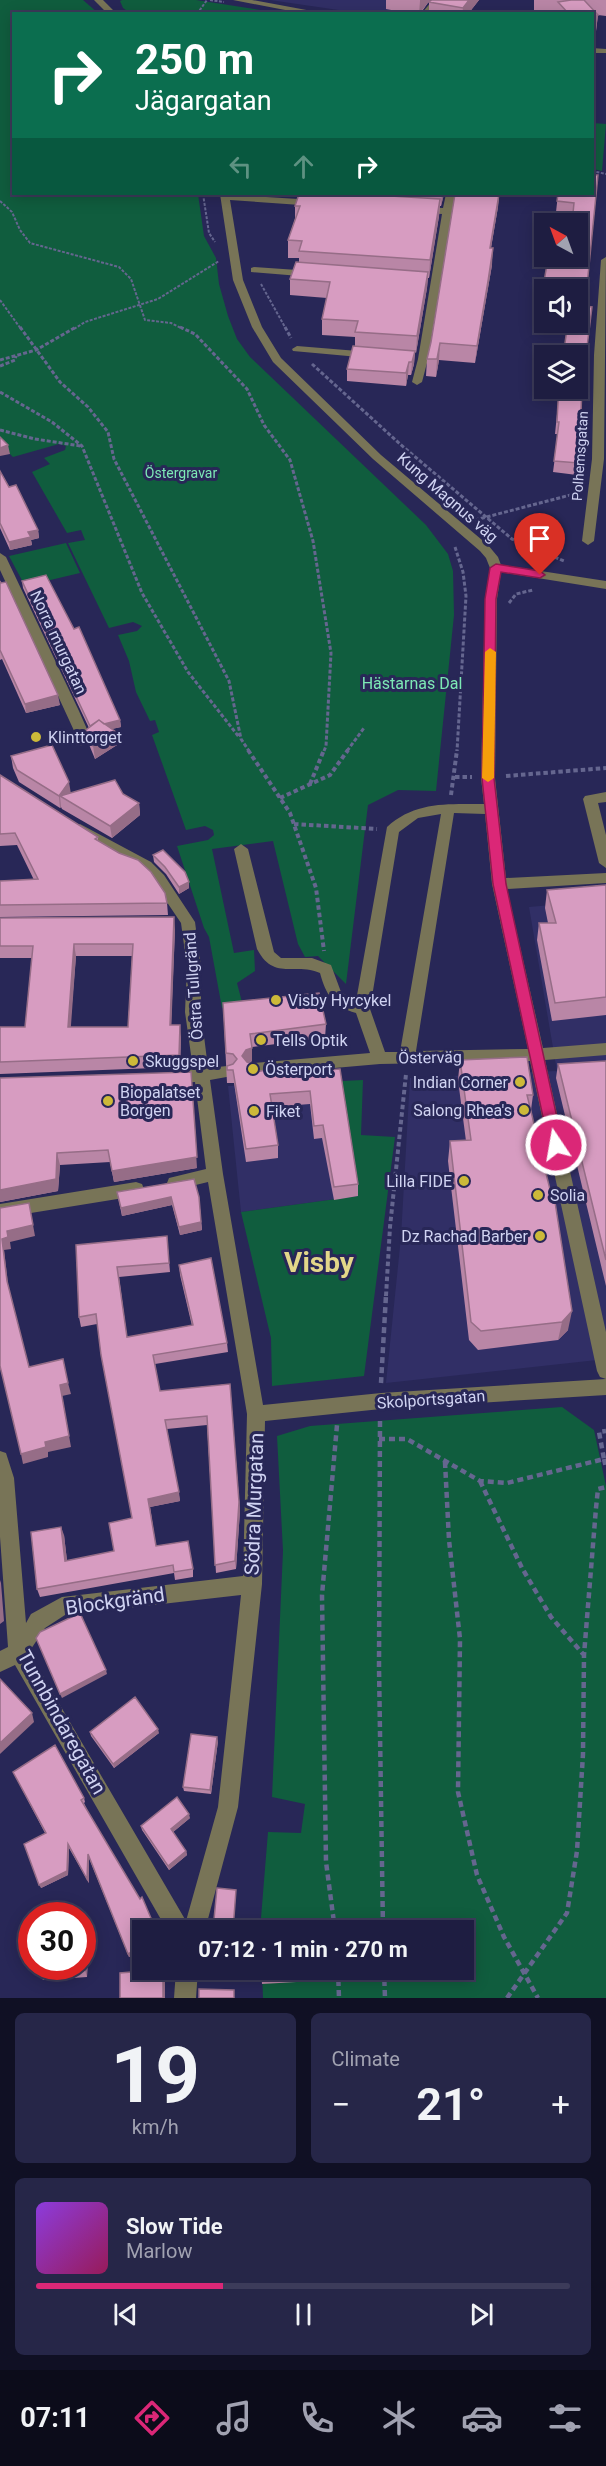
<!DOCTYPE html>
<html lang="en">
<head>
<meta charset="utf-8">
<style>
  body { margin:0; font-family:Roboto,sans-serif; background:#262648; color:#f1f3f6; height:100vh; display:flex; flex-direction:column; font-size:22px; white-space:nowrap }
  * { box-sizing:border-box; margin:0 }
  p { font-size:20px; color:#a1a2b1 }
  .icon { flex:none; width:33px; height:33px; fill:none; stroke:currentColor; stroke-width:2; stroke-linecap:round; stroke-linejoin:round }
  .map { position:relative; height:1998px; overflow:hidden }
  .drawer { display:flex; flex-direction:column; gap:15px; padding:15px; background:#101024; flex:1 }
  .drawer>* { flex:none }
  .top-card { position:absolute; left:12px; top:12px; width:582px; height:183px; border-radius:0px; box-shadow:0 3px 15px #0003,0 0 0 2px #3c3b5a; background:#0b6e4f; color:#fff; overflow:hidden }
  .needle { width:39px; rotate:319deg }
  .buttons { position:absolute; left:534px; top:213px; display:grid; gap:12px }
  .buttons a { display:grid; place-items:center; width:54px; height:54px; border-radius:0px; background:#1e1d41; box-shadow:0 3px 15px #0003,0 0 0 2px #3c3b5a; font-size:30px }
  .speed { position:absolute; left:18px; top:1902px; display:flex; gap:12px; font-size:30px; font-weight:700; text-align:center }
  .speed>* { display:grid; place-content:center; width:78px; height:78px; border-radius:50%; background:#1e1d41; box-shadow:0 3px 15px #0003,0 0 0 2px #3c3b5a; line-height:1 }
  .speed .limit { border:9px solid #d22; background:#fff; color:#111 }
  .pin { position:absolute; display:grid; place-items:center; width:51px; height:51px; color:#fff; margin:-62px -26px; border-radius:50% 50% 50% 0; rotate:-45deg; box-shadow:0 0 6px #0007 }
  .pin .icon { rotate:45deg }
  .me { position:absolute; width:66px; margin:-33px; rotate:348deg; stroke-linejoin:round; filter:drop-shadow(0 0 4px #0008) }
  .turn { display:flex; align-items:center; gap:21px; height:126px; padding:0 24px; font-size:27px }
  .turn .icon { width:78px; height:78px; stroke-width:2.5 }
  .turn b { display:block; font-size:42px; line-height:51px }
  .lanes { display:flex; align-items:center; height:57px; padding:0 24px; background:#0003; justify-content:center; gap:30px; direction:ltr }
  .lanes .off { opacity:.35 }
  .big { font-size:45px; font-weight:700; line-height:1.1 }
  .drawer .card { flex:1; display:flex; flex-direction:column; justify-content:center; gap:9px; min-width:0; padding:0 21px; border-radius:9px; background:#262648 }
  .drawer .dial { align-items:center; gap:0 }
  .dial b { font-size:78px; line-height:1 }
  .song { display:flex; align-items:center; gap:18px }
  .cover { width:72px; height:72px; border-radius:9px; background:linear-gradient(135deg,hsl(270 70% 55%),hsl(330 70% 35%)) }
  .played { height:6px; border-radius:3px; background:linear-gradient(90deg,#db2777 35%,#3c3b5a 35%) }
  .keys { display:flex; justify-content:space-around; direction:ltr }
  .heat { display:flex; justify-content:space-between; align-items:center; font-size:33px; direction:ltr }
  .drawer .tiles { flex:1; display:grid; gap:15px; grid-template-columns:1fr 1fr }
  .card:last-child { grid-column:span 2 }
  .trip { position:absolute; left:132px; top:1920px; width:342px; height:60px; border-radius:0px; background:#1e1d41; box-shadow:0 3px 15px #0003,0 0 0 2px #3c3b5a; font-weight:700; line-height:60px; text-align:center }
  .menu { display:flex; height:96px; justify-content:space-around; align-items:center; background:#0c0c1a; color:#a1a2b1 }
  .menu .icon { width:42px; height:42px }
  .menu .active { color:#db2777 }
  .menu b { font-size:27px; color:#f1f3f6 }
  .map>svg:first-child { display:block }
  .built { fill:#312f66 }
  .green { fill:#105d3e }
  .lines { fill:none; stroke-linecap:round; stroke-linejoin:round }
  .path-far3 { stroke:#65668f; stroke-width:2; stroke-dasharray:3 1.5; stroke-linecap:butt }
  .path-far2 { stroke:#65668f; stroke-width:3; stroke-dasharray:4 2; stroke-linecap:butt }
  .path-far1 { stroke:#65668f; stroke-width:4; stroke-dasharray:4.5 3; stroke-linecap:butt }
  .path { stroke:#65668f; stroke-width:4.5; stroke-dasharray:6 4; stroke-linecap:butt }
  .minor { fill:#787457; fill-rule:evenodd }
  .wall { fill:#b986a6; fill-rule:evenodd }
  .shaded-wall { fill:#966d87 }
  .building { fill:#d79cc1; stroke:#966d87; stroke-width:1.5; fill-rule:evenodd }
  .route { fill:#db2777; stroke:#8e194d; stroke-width:1.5 }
  .slow { fill:#f59e0b }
  .poi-dot { fill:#ccb939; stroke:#282757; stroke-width:2 }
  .labels { text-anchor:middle; stroke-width:6; stroke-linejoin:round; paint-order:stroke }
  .far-street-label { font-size:14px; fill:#d0d3f2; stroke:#282757 }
  .far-park-label { font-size:14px; fill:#7de9b5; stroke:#282757 }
  .street-label { font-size:16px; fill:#d0d3f2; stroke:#282757 }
  .park-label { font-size:16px; fill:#7de9b5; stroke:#282757 }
  .poi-label { font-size:16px; fill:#d0d3f2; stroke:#282757; text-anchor:start }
  .near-street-label { font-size:20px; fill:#d0d3f2; stroke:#282757 }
  .town-label { font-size:28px; font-weight:bold; fill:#e3d789; stroke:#282757 }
</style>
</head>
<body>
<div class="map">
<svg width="606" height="1998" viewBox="0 0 606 1998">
  <rect width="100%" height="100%" fill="#282757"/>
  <path class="built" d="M270 0H428L416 14 359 13Z
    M606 900V1359L386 1383 401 1237 410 1078 557 1071 529 907Z
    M342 1081 358 1196 241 1212 228 1086Z"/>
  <path class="green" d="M0 0H83L98 13 14 14V194H198L204 236 216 258 219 284 228 316 237 339 250 357 426 525 448 554 453 571 454 615 436 791 398 790 368 805 346 984 318 956 305 957 298 944 273 841 212 849 234 953 254 950 255 971 237 983 243 1006 222 1008 209 937 204 928 177 846 208 840 214 835 213 830 205 826 186 830 152 735 159 732 155 720 150 721 136 692 129 661 118 635 137 631 142 626 133 622 109 628 68 543 85 540 81 530 67 533 32 472 50 464 44 458 65 450 66 446 59 444 13 457 0 444Z
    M122 0H196L280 13H130L123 8 120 1Z
    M593 123 606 124 602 171 593 169Z
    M66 543 80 573 25 586 9 556Z
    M363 1080 361 1135 395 1137 364 1376 272 1386 271 1338 241 1212 358 1196 342 1081Z
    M562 1407 594 1430 606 1486V1998H263L262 1970H464V1930H260L268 1832 301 1833 305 1804 272 1797 283 1551 277 1436 310 1426Z"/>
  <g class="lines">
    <path class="path-far3" d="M210 0 224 2
      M197 14 207 0
      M592 171 606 174
      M203 194 209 233 215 242
      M0 201 12 212 20 230 30 243 119 267 131 279 145 320 171 323 183 329
      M261 284 286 329
      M0 300 21 329
      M74 329 85 322 158 299 219 261"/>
    <path class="path-far2" d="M20 327 60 382 88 407 108 432 114 459 229 681 241 739 249 751
      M180 327 195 334 247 389 264 425 290 460 313 541 331 653 326 746 324 751
      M285 327 291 338
      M0 360 36 350 76 327
      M312 364 400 444 512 539 564 561
      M0 366 15 360 16 356
      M0 392 52 422 82 446 142 593 188 672 239 737
      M0 430 35 439 81 446
      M475 520 578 493
      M455 547 463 572 466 596 457 751
      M509 603 516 594 533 590
      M347 751 364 728"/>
    <path class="path-far1" d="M248 750 290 813 316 888 324 951
      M506 776 606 768
      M455 777H472
      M310 784 324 750
      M451 795 457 750
      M280 798 330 775 348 750
      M294 824 377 829
      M386 1296 390 1227 406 1074"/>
    <path class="path" d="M381 1383 386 1295
      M380 1421 379 1667 383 1930
      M379 1439H407L480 1481 507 1483 604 1459 599 1432 606 1431
      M604 1459 606 1468
      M445 1462 449 1540 460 1639 458 1792 477 1875 504 1937 538 1998
      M480 1481 522 1568 551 1617 583 1654
      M335 1930 326 1862 322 1595 337 1425
      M338 1970 339 1998
      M384 1970 385 1998
      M507 1998 567 1913 577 1851 583 1754 584 1655 596 1508 598 1489 606 1487"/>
    <path class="minor" d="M94 0H103L117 14H108Z
      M233 0H252L328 14H306Z
      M433 0H441L430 14H421Z
      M592 48 606 49V53H592Z
      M220 194 315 200 320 203 315 206 230 200 243 280 262 327 281 358 381 455 488 545 498 557 501 565 606 581V589L501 572 497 599 495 778 506 878 606 873V883L507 889 543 1048 606 1043V1055L545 1060 606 1332V1379L600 1377 597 1371 530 1061 380 1064 253 1075 248 1073 245 1069 248 1065 253 1063 370 1053 356 1013C333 1006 326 995 320 973 293 962 274 981 257 949L234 849 241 844 248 849 274 952 281 958H312L331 965 341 992 356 1001 387 827C415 801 448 804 484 804L481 778 485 599 490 568 486 558 480 551 373 459 273 362 252 327 233 280ZM454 813 485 814 492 884 528 1049 416 1051ZM441 814 400 1052H385L370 1009 399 832 418 818Z
      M446 194H455L428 359 422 382 417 385 412 382 418 359 442 214 420 213 415 210 420 207 443 208Z
      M606 257 604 459 594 541 588 545 582 541 592 459 594 355 601 260Z
      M254 267 312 271 317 274 312 277 251 272V268Z
      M297 346 370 352 375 355 370 358 293 351 292 349Z
      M0 553 6 557 79 711 90 736 83 745 78 746 71 742 76 735 0 570Z
      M606 792V802L598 803 606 835V868L599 863 583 799 585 796Z
      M80 824 151 862 164 875 195 922 201 967V1012L208 1068 227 1066 232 1068 235 1072 232 1076 210 1080 223 1174 263 1405 381 1393 606 1379V1395L381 1409 265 1421 262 1584 238 1807 205 1930H167L15 1665 0 1672V1651L8 1647 0 1537V1451L6 1453 14 1478 26 1623 31 1614 62 1597 243 1576 247 1414 208 1182 175 1190 169 1188 167 1183 169 1178 206 1169 195 1082 170 1084 165 1082 162 1078 165 1074 193 1069 185 1012 187 967 181 923 154 883 141 870 75 832 73 829ZM241 1595 218 1807 186 1921 29 1652 45 1628 65 1615Z
      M136 1182 142 1184 144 1189 142 1194 136 1196 0 1218V1204Z
      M176 1970H198L196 1998H174Z"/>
  </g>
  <path class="wall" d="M386 0H430L420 14H412L386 9Z
    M432 0H479L468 14H429V2Z
    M534 0H606V16L598 15 596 31 592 32V14H557V13L534 11Z
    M592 175H598L585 306 592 307 582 387 579 463 577 475 553 472 558 434H555L557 414 560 388H578V356H563L568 322H578V290H544V317H539L540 306 547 264 567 265 569 256H578V224H572L573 214 556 212 558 194H592Z
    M299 194H444L441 206H440L439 216 429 278H428L427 288 416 353 415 352 414 364 411 375H408L406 386 347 381V369L355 347V337L322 335V319L327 298 290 295V279L299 262V258H288V240L295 219V206Z
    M499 194 498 207 491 248 492 265 475 363 439 360 436 377 426 376 427 359Z
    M0 471 9 487 38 530 39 538 31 540 32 545 10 550 0 528Z
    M0 581 60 705 26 713 2 659 0 660Z
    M22 581 120 720 121 727 111 729 116 732 117 745 95 759 88 742 86 730 89 728 23 588Z
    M11 756 71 793 123 794 139 803 140 815 112 838 62 809 61 807 60 808 19 782 13 768Z
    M0 775 98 837V841L167 903 168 915 0 917V881L34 880 17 845 0 846Z
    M153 855 189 888 179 894 166 874 154 862Z
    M606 885V1015L552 1021 537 940 539 923H548L545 908 547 890Z
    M0 918 175 929 171 1025 181 1037 180 1067 0 1074V1027H25L32 958H0ZM76 956H132L128 1027H70Z
    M223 1003 326 1024 325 1038 252 1047V1061L249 1063 255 1072 266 1075 340 1069 358 1184V1196L334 1200 322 1138 314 1139 310 1104 272 1107 278 1145V1158L246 1162 234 1083H227Z
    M460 1060 533 1095 531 1110 568 1330 558 1340 478 1350 469 1340 448 1161 450 1141H466L458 1080Z
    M606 1061V1286L556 1078 558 1064Z
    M0 1078 197 1168 114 1182 110 1162 60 1165 58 1191 0 1202Z
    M117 1192 199 1197 202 1230 180 1235 172 1205 122 1216Z
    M167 1236 170 1272 119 1277 127 1337 192 1326 180 1275 179 1265 227 1343 228 1352 155 1364 160 1391 230 1384 240 1511 236 1569 216 1573 207 1425 167 1429 180 1501 150 1507 156 1546 193 1569V1577L175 1580 174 1573 40 1597 37 1589 64 1535 67 1561 114 1551 132 1518 97 1324 81 1327 79 1317 76 1245Z
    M90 1732 159 1733 114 1768 91 1736Z
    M218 1741 211 1794 184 1791 183 1787Z
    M13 1772 84 1798 85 1802 84 1803 142 1930V1950L129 1957 89 1858V1883L69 1848 68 1875 41 1888 45 1833Z
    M190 1818 173 1832 186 1851 187 1855 169 1870 142 1830 141 1826Z
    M85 1948 88 1954 87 1977 43 1980 40 1974Z
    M261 1970H331V1980L262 1984Z"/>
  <path class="shaded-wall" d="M420 0H430L419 14 420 1Z
    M469 0H479L468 14H462L463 8Z
    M598 15 596 31 592 32V16Z
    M442 194H444L441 206Z
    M499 194 498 207 488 265 490 248Z
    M440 199 439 216 429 278 430 260Z
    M493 248 492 265 475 363 477 346Z
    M428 272 427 288 416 353 417 336Z
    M440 343 439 360 436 377 437 359Z
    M415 351 414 364 411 375 412 362Z
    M409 362 408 375 406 386V373Z
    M8 445 10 454 0 456V448Z
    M38 530 39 538 31 540 32 545 10 550 9 542 28 532Z
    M58 695 60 705 26 713 25 704Z
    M120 720 121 727 91 734V727Z
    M116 732 117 745 95 759 93 746Z
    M69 782 71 794 60 796 61 807 60 808 59 796Z
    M139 803 140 815 112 838 110 826Z
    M189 882V888L179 894V887Z
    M174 917 175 929 171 1037 170 1025Z
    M74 944 76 956 70 1039 68 1027Z
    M180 1025 181 1037 180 1067 179 1055Z
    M252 1048V1061L246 1064 242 1056 246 1050Z
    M191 1072 197 1168 114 1182 112 1171Z
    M57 1153 60 1165 58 1191 0 1202V1190Z
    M171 1197 172 1205 122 1216 121 1208Z
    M29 1203 35 1236 10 1242 11 1249 4 1250 9 1292 7 1281 2 1239Z
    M201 1222 202 1230 180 1235 179 1227Z
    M572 1311 568 1330 558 1340 562 1322Z
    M68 1383 71 1394 62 1396 71 1447 48 1452V1457L23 1464 21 1454 45 1442 60 1385Z
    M179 1492 180 1501 150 1507 148 1499Z
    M239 1502 240 1511 236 1569 235 1561Z
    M61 1527 64 1535 68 1569 65 1561Z
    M0 1580 1 1583 4 1621 0 1624Z
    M106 1670 107 1674 62 1698 60 1694Z
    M32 1713 34 1722 0 1754V1743Z
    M158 1729 159 1733 114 1768 113 1764Z
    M217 1737 218 1741 211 1794 210 1790Z
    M189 1814 190 1818 172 1833 171 1829Z
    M68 1844 69 1848 68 1875 41 1888 39 1885Z
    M186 1851 187 1855 169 1870 168 1866Z
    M88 1854 89 1858V1883L87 1879Z
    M64 1906 67 1913V1916H64Z
    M142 1946V1950L129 1957 128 1954Z
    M85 1948 88 1954 87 1977 85 1970Z
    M163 1970 165 1975V1998H163Z"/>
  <path class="building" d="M432 0H469L463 8 429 2Z
    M571 0H584L598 15 592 16V14H569L558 2Z
    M592 175H598L585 306 592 307 582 387 579 463 554 461 559 422H557L558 402 560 388H578V356H566V350H564L568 322H578V290H544V306H540L547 264 567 265 569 256H578V224H574L575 213H573L574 203 557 201 558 194H592Z
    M299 194H358L440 199 430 260 299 251 302 241 288 240 300 206H295Z
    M455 194H499L490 248H493L488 281 477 346 440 343 437 359H427L431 342Z
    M296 262 428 272 417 336 355 332 358 321 322 319 330 282 290 279Z
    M353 346 415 351 412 362H409L406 373 347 369Z
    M0 437 8 445 0 448Z
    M0 471 9 487 16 485 38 530 28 532 31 537 9 542 0 523Z
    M46 575 74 629 79 627 120 720 104 724 99 720 90 726 22 581Z
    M0 581 1 583 6 582 58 695 25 704 0 650Z
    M99 720 116 732 93 746 86 730Z
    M52 745 69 782 59 796 17 770 11 756Z
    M0 775 98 837 95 839 119 853 138 860 151 872 165 893 167 903 0 905V881L38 879 15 833 0 834Z
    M115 780 123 794 139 803 110 826 60 796Z
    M163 850 185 872 189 882 179 887 165 867 153 855Z
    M606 885V997L555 1003 539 923H556L547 890Z
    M174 917 170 1025H180L179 1055 0 1062V1027H25L33 946H0V918ZM74 944H133L128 1027H68Z
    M319 993 326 1024 250 1034 252 1048 246 1050 242 1056 247 1062 254 1064 255 1072 266 1070V1075L340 1069 358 1184 334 1187 323 1125 314 1126 310 1091 270 1094 278 1145 246 1149 233 1070H227V1066L233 1064 237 1059 233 1054 226 1053 223 1003Z
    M527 1057 533 1095H527L553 1202H555L572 1311 562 1322 481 1331 471 1322 450 1141 471 1140 460 1060Z
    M606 1061V1260L558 1064Z
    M191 1072 197 1157 112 1171 108 1150 57 1153 56 1179 0 1190V1078Z
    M194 1179 199 1197 201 1222 179 1227 171 1197 121 1208 117 1192Z
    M29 1203 33 1225 7 1231 8 1237 2 1239 7 1281 29 1367 63 1359 68 1383 60 1385 69 1436 45 1442 46 1447 21 1454 0 1366V1208Z
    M167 1236 169 1263 117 1267 127 1337 193 1325 179 1265 211 1258 227 1343 153 1355 160 1391 230 1384 239 1502 235 1561 215 1565 207 1416 165 1420 179 1492 148 1499 156 1546 188 1541 193 1569 174 1572 173 1565 37 1589 31 1532 61 1527 65 1561 114 1551 109 1523 132 1518 101 1355 96 1314 79 1317 76 1245Z
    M80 1613 106 1670 60 1694 36 1638 40 1632Z
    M0 1679 32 1713 0 1743Z
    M135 1697 158 1729 113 1764 90 1732Z
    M191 1734 217 1737 210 1790 183 1787Z
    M55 1745 84 1798 81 1800 140 1899 142 1897 156 1930H142V1946L128 1954 88 1854 87 1879 68 1844 67 1871 39 1885 24 1844 46 1833 13 1772Z
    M177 1797 189 1814 171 1829 186 1851 168 1866 141 1826Z
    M217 1888 236 1890 233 1930H213Z
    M64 1906V1916H42V1908Z
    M329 1920V1930H260V1924Z
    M82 1948H85V1970L40 1974V1966H82Z
    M155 1970H163V1998H120V1973Z
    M261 1970H331V1974L262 1978Z
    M199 1989 234 1990V1998H199Z"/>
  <path class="route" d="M496 564 540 571 545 575 540 578 501 572 496 599 494 778 506 884 563 1145 561 1149H551L549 1145 493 884 482 778 485 599 490 568Z"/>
  <path class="slow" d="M490 648 496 652 494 778 488 782 482 778 485 652Z"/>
  <g class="poi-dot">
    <circle cx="36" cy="737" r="6"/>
    <circle cx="276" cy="1000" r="6"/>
    <circle cx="261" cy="1040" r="6"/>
    <circle cx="133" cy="1061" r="6"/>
    <circle cx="253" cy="1069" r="6"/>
    <circle cx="520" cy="1082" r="6"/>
    <circle cx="108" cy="1101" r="6"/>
    <circle cx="524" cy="1110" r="6"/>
    <circle cx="254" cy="1111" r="6"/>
    <circle cx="464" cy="1181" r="6"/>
    <circle cx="538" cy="1195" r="6"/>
    <circle cx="540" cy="1236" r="6"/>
  </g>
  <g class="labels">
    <g class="far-street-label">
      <text transform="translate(580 456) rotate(-86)" y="5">Polhemsgatan</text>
    </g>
    <g class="far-park-label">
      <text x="181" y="478">Östergravar</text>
    </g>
    <g class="street-label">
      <text transform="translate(448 497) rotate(41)" y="6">Kung Magnus väg</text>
      <text transform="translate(59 642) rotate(65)" y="6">Norra murgatan</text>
      <text transform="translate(193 986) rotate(-94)" y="6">Östra Tullgränd</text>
      <text transform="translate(430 1057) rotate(-1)" y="6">Österväg</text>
      <text transform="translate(431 1399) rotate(-4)" y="6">Skolportsgatan</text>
    </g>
    <g class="park-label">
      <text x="412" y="689">Hästarnas Dal</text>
    </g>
    <g class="poi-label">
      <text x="48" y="743">Klinttorget</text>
      <text x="288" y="1006">Visby Hyrcykel</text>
      <text x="273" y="1046">Tells Optik</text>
      <text x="145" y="1067">Skuggspel</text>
      <text x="265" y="1075">Österport</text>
      <text x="508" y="1088" text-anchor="end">Indian Corner</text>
      <text x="120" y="1098">Biopalatset<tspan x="120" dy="18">Borgen</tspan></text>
      <text x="512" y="1116" text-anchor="end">Salong Rhea's</text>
      <text x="266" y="1117">Fiket</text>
      <text x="452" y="1187" text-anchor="end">Lilla FIDE</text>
      <text x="550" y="1201">Solia</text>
      <text x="528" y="1242" text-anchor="end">Dz Rachad Barber</text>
    </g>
    <g class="near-street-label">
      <text transform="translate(254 1504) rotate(-88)" y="7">Södra Murgatan</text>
      <text transform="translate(115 1601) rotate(-8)" y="7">Blockgränd</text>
      <text transform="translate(62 1722) rotate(61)" y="7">Tunnbindaregatan</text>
    </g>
    <g class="town-label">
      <text x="319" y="1272">Visby</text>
    </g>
  </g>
</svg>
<div class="buttons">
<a><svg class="needle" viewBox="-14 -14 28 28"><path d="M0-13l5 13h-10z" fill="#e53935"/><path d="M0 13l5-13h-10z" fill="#a1a2b1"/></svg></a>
<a><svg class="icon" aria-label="sound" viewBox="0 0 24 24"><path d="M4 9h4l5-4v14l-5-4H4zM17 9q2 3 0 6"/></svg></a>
<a><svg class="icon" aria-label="layers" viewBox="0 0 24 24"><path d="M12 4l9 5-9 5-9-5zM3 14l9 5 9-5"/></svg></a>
</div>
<div class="speed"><div class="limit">30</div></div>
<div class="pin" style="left:540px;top:575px;background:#d93025"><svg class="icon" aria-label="arrive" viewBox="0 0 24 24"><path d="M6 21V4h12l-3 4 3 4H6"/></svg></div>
<svg class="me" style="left:556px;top:1145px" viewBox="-20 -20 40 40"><circle r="17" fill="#db2777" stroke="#fff" stroke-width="3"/><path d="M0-11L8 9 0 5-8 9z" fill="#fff"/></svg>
<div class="trip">07:12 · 1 min · 270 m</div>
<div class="top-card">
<div class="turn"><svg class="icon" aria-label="right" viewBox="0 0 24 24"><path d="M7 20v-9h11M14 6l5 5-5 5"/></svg><div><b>250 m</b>Jägargatan</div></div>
<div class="lanes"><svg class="icon off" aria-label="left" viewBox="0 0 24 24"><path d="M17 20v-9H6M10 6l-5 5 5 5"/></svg><svg class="icon off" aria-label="ahead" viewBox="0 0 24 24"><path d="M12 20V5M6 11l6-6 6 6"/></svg><svg class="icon" aria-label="right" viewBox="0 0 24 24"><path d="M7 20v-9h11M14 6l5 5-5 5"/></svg></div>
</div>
</div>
<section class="drawer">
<div class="tiles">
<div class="card dial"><b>19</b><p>km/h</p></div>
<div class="card"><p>Climate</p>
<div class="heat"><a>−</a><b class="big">21°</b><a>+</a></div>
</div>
<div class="card">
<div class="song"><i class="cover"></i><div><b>Slow Tide</b><p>Marlow</p></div></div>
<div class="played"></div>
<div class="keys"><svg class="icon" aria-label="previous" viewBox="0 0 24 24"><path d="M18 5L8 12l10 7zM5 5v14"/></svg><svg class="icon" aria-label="pause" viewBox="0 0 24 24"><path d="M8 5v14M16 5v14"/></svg><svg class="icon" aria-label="next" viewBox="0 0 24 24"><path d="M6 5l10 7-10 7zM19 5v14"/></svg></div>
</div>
</div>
</section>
<nav class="menu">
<b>07:11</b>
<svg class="icon active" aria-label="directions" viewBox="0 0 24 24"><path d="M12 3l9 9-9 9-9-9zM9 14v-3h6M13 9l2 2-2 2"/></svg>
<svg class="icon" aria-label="music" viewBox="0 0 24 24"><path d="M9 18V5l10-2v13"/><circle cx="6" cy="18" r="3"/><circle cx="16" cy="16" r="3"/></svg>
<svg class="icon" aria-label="phone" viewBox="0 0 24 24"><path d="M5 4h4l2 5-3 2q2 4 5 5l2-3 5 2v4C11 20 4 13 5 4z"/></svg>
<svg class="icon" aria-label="climate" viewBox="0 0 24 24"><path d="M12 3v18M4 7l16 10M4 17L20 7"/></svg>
<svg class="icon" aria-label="car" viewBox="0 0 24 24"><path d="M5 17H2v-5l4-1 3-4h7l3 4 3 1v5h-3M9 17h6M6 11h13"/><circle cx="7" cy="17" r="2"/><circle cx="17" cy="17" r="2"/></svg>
<svg class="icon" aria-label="filters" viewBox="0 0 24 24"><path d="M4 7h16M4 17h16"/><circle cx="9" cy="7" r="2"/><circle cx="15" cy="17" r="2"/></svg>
</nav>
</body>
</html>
